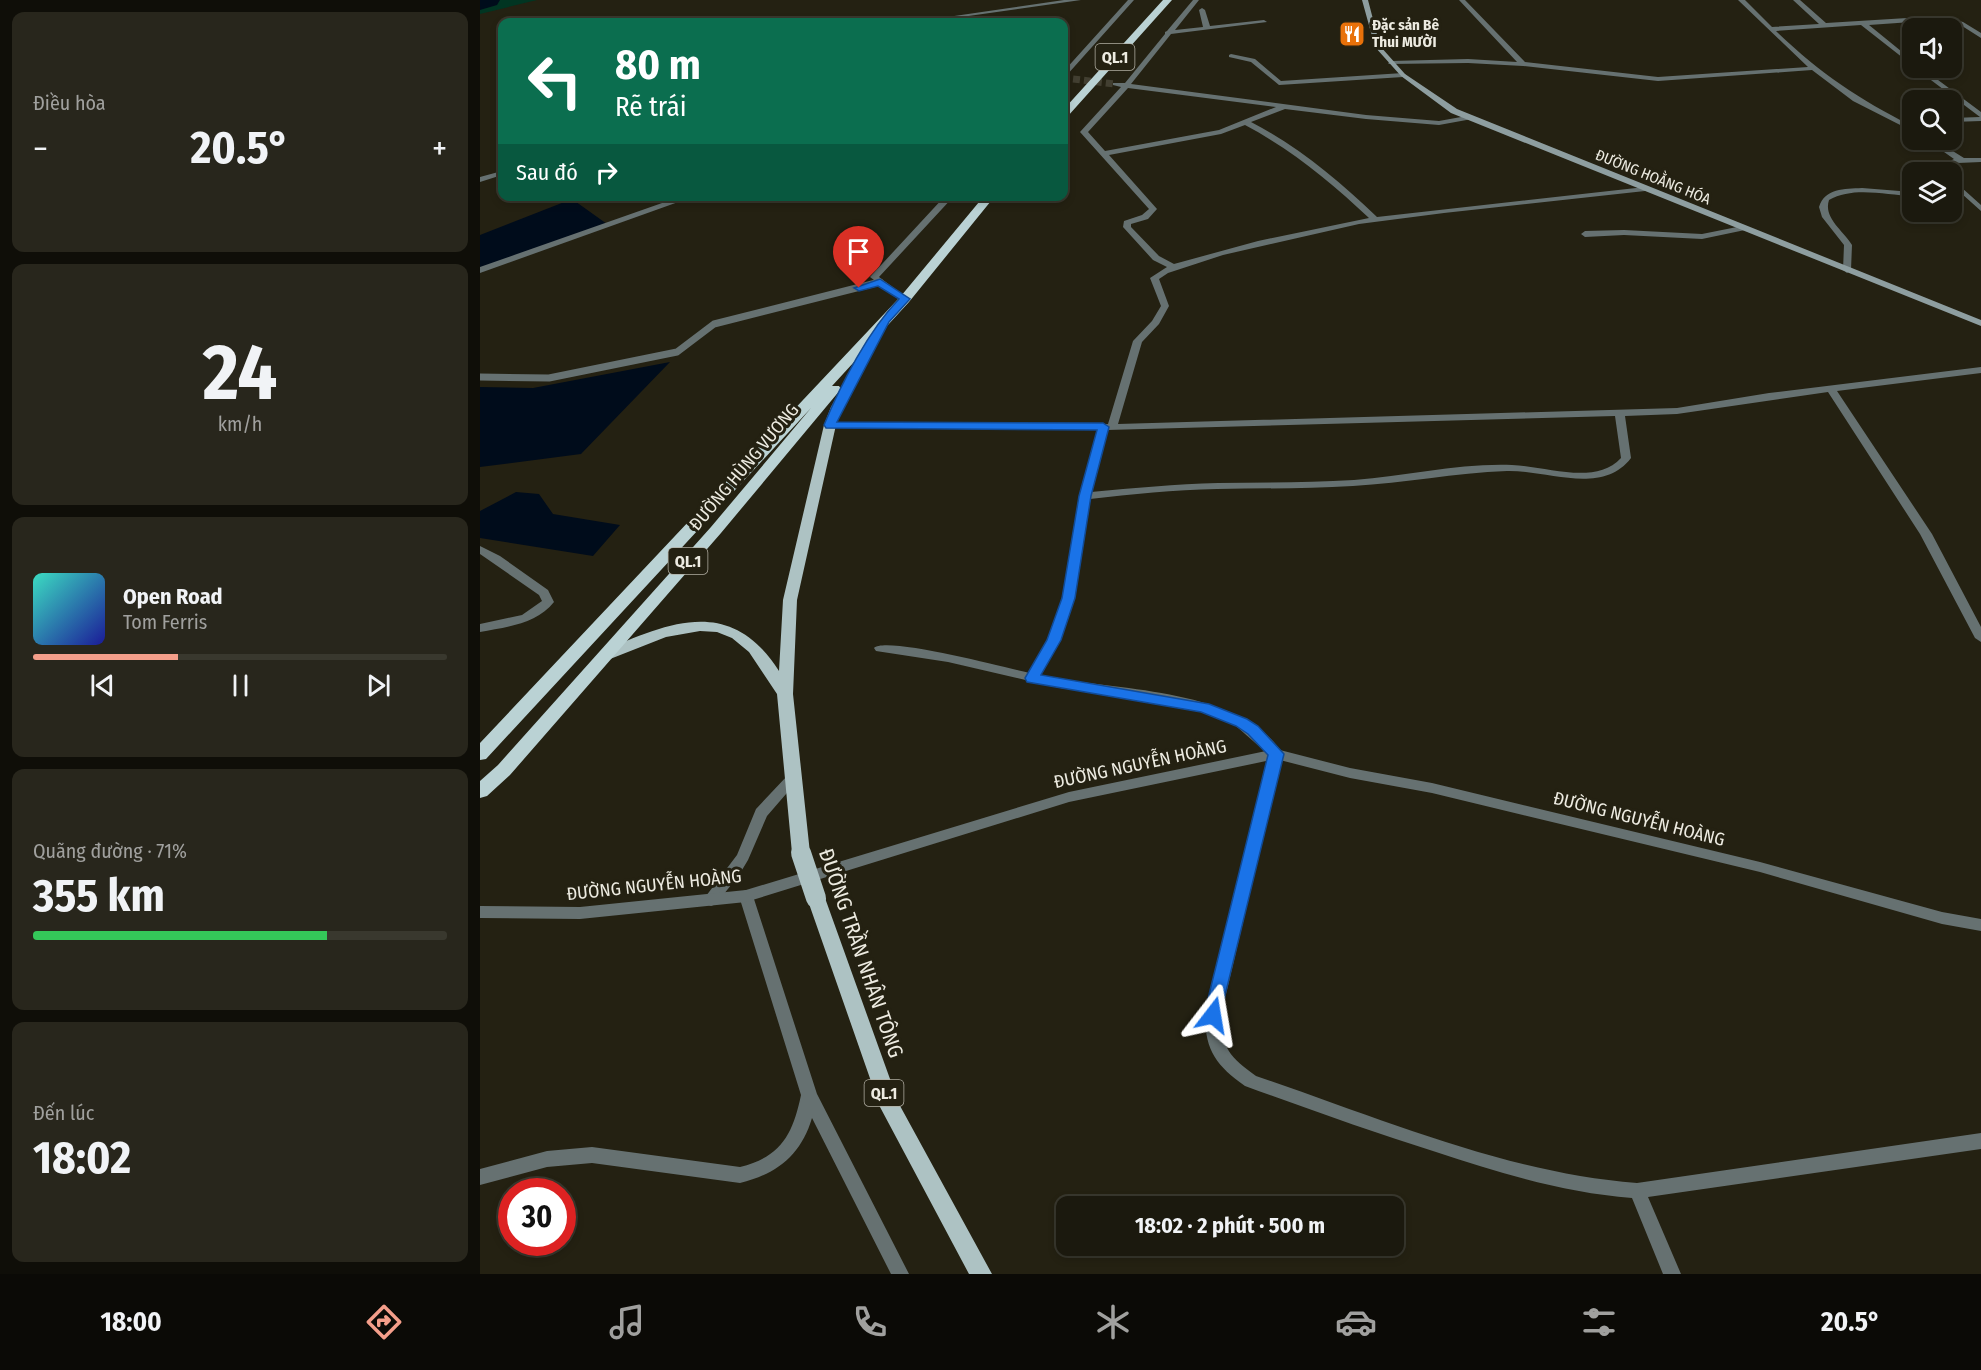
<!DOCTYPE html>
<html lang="vi">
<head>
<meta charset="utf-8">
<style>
  body { margin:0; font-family:"Fira Sans Condensed",sans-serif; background:#28261c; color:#f1f3f6; height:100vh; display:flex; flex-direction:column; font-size:22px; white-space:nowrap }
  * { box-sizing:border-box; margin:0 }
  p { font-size:20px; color:#a0a09e }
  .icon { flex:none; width:33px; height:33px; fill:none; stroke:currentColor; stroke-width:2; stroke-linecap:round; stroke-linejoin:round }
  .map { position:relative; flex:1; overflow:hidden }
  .details { display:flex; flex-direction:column; gap:12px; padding:12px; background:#0f0e08; width:480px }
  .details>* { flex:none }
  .banner { position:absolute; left:18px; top:18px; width:570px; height:183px; border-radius:12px; box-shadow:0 3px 9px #0003,0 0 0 2px #39382e; background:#0b6e4f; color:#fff; overflow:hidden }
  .buttons { position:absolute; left:1422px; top:18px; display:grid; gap:12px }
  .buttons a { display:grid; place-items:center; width:60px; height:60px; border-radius:12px; background:#1b190e; box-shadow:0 3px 9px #0003,0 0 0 2px #39382e; font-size:30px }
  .speed { position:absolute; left:18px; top:1178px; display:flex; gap:12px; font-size:30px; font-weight:700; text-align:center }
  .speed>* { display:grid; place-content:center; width:78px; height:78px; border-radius:50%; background:#1b190e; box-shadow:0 3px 9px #0003,0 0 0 2px #39382e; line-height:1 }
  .speed .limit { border:9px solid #d22; background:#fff; color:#111 }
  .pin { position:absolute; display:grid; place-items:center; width:51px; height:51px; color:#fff; margin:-62px -26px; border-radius:50% 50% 50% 0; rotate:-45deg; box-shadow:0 0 6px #0007 }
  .pin .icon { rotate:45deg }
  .me { position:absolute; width:66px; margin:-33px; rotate:14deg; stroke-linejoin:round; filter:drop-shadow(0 0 4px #0008) }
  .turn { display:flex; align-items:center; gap:21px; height:126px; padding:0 18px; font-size:27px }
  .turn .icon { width:78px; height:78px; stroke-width:2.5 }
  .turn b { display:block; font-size:42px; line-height:51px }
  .then { display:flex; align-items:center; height:57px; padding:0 18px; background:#0003; gap:12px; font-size:22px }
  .big { font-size:45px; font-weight:700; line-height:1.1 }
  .details .card { flex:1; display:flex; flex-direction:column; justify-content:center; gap:9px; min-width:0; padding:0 21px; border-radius:12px; background:#28261c }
  .details .dial { align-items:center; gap:0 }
  .dial b { font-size:78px; line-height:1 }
  .song { display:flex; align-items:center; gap:18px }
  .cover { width:72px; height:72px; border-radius:9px; background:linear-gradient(135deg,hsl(170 70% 55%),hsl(240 70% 35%)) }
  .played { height:6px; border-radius:3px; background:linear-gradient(90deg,#f49e8a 35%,#39382e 35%) }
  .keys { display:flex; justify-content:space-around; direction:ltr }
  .heat { display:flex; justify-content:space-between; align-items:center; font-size:33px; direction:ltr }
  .charge { height:9px; border-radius:4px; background:linear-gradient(90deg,#34c759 71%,#39382e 0) }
  .trip { position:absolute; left:576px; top:1196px; width:348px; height:60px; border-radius:12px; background:#1b190e; box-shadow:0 3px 9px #0003,0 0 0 2px #39382e; font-weight:700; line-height:60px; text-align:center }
  .dock { display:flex; height:96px; justify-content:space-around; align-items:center; background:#0b0a06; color:#a0a09e }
  .dock .icon { width:42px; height:42px }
  .dock .on { color:#f49e8a }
  .dock b { font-size:27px; color:#f1f3f6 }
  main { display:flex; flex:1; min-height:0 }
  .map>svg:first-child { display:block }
  .green { fill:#013522 }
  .water { fill:#000c1b }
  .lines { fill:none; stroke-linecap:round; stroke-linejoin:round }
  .river { fill:#000c1b; fill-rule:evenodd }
  .minor-tunnel { stroke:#423f31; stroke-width:7; stroke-dasharray:7 4; stroke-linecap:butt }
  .service { stroke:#667171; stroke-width:7 }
  .minor { fill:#667171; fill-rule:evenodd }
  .tertiary { fill:#667171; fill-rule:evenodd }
  .secondary { fill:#8e9ea0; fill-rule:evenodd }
  .primary { fill:#adc2c3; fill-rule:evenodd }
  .trunk { fill:#bad2d4; fill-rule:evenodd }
  .primary-bridge { stroke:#adc2c3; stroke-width:20 }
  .route { fill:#1a73e8; stroke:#114b97; stroke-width:1.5 }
  .labels { text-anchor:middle; stroke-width:6; stroke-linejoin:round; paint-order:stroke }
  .far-poi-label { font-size:15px; font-weight:bold; fill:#edebe1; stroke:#242112; text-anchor:start }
  .far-street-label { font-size:15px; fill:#edebe1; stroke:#242112 }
  .shield { fill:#242112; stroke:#b1aea3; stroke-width:1.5 }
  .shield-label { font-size:16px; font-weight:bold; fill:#edebe1 }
  .street-label { font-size:18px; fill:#edebe1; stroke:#242112 }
  .near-street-label { font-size:21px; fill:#edebe1; stroke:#242112 }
</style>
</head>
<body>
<main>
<section class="details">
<div class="card"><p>Điều hòa</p>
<div class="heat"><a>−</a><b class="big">20.5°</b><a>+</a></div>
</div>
<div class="card dial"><b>24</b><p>km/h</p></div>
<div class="card">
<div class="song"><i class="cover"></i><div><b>Open Road</b><p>Tom Ferris</p></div></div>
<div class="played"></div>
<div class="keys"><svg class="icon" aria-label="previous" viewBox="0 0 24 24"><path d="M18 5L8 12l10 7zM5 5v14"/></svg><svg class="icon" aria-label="pause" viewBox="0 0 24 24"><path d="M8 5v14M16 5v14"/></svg><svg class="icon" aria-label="next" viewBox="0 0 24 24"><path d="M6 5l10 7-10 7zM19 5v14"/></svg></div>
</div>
<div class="card"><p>Quãng đường · 71%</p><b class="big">355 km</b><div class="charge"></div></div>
<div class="card"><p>Đến lúc</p><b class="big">18:02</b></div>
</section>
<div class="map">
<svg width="1501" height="1274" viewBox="0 0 1501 1274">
  <rect width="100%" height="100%" fill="#242112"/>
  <path class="green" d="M0 0H57L0 14Z"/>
  <path class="water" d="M92 199 127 224 0 269V235Z
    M190 362 101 454 0 467V387L53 388Z
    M36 492 59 494 73 514 140 525 113 556 0 538V511Z"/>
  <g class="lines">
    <path class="river" d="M0 0H20L17 5 0 10Z"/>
    <path class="minor-tunnel" d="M593 79 635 84"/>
    <path class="service" d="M0 377 69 378 197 352 234 324 400 282"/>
    <path class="minor" d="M584 0H601L446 22H433Z
      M648 0H654L586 76 584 77V71Z
      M713 0H719L695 30 723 27 719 10 722 8 725 10 730 26 784 20 787 22 691 34 651 84 886 115 959 121 992 115V119L959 125 886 119 805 109 771 122C819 147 858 180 897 217L1165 187 1169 189 1165 191 964 213 879 224 743 255 688 273 679 279 689 306 679 324 662 342 638 424 1197 408 1289 393 1501 367V373L1357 391 1452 534 1501 627V642L1495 638 1440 534 1348 392 1197 414 1145 416 1151 458C1122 496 1067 470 1027 471 975 473 924 483 873 486 828 489 782 488 737 489 694 490 652 494 610 499L594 598 580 640 560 675C631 691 760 686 803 754L741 1015C741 1048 750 1057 776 1076 900 1118 1026 1173 1157 1183L1501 1133V1149L1168 1197 1201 1274H1183L1152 1198C1085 1193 1019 1173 956 1152 892 1132 828 1109 765 1086 737 1066 725 1051 725 1015L789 755 756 726 723 712 685 703 580 688 468 662 396 651 394 648C406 636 527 668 549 673L568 640 582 598 600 496 617 430 350 428 345 425 350 422 628 424 653 341 672 321 681 306 670 278 687 267 673 260 643 227 644 221 662 215 669 209 600 132 641 87 633 85V83H645L685 34V32L687 31ZM648 88 796 107 739 130 625 151 608 132ZM765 125C812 150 851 182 889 218L778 241 694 264 679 256 651 227V224L668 219 677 209 629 155 741 134ZM1135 416 1141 458C1115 486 1066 466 1032 465 980 463 927 476 874 480 829 483 783 482 738 483 696 484 654 488 611 492L627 430Z
      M979 0H985L1045 62 1178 77 1328 67 1258 0H1265L1292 27 1339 24 1313 0H1320L1346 23 1460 16 1483 22 1501 33V38L1479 24 1460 20 1389 25 1432 60V65L1381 25 1296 31C1340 73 1377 98 1432 126V131L1373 101 1332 70 1178 81 1043 66 988 63 909 64 908 63 911 61 988 59 1037 62Z
      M751 54 775 59 801 81 923 73 926 75 923 77 799 85 771 62 749 57V55Z
      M1435 68H1442L1501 112V121L1472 122V118L1500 117Z
      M1447 140H1455L1484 158H1501V162L1478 163 1471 167V172H1463L1464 164 1474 159Z
      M22 171V175L0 182V177Z
      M1472 179 1501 205V211L1472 185Z
      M1382 188 1432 192V196C1406 195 1373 186 1349 200 1343 218 1364 231 1372 245L1371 270 1367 273 1363 270 1364 245 1342 217 1339 207C1345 188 1364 189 1382 188Z
      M202 196H215L0 273V267Z
      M465 196H474L399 277 429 299 425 302 422 301 390 277Z
      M1262 226 1266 228 1265 230 1222 239 1144 235 1105 237 1101 234 1105 231 1144 230 1222 234Z
      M0 546 20 556 68 590 74 602C57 624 26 627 0 632V624L42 615 62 601 59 595 0 554Z
      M312 774 317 776 319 779 287 816 268 860 259 875 236 904 231 906 226 904 224 900 226 896 257 855 276 809 307 776Z
      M266 890 271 892 273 896 337 1094 429 1274H411L332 1118C321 1155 297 1174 260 1183L112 1163 67 1167 0 1185V1169L67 1151 112 1147 260 1167C301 1157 313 1134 321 1095L259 896 261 892Z"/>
    <path class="tertiary" d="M796 749 870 768 952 783 1280 862 1462 912 1501 919V931L1462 924 1280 872 952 793 870 778 796 759 589 802 266 902 100 919 0 918V906L100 907 266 890 589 792Z"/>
    <path class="secondary" d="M882 0H888L900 46 925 74 977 109 1501 320V326L971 113 921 76 895 47Z"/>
    <path class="primary" d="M401 323 407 326 363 407 356 425 317 600 313 694 330 853 327 858 321 860 315 858 312 853 297 694 269 652 252 638 237 632 220 631 186 637 125 661 117 656 120 652C188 623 250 594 299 671L303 600 344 425 351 407 395 326Z
      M336 891 342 893 345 898 419 1104 512 1274H489L400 1107 327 898 330 893Z"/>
    <path class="trunk" d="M683 0H692L588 116 584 117V109Z
      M504 196H515L429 302 352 386H359L361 389 241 533 30 775 7 796 0 798V781L18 765 231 527 331 408 6 759 0 760V743L421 296Z"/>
    <path class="primary-bridge" d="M321 853 336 898"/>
  </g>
  <path class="route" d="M400 279 430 299 409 322 357 422 623 423 629 427 611 496 595 598 581 640 561 675 729 704 767 719 778 726 804 754 739 1020 733 1022 727 1020 724 1015 788 755 768 734 756 726 721 712 547 682 545 678 567 640 582 598 599 496 617 430 346 428 344 425C361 384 388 331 419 299L398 286 379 291 374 288Z"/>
  <defs>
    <g id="restaurant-square" transform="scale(1.35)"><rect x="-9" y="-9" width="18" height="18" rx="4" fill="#e8710a" stroke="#242112"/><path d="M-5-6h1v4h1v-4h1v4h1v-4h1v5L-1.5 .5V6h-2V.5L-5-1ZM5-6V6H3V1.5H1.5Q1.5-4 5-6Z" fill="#fff"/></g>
  </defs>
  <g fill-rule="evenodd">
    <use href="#restaurant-square" x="872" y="34"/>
  </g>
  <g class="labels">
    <g class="far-poi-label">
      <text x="892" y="30">Đặc sản Bê<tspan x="892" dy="17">Thui MƯỜI</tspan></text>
    </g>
    <g class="far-street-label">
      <text transform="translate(1173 177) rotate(22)" y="5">ĐƯỜNG HOẰNG HÓA</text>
    </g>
    <g class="shield">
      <rect x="615.5" y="44" width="39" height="26" rx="4.5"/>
      <rect x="188.5" y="548" width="39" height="26" rx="4.5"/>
      <rect x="384.5" y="1080" width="39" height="26" rx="4.5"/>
    </g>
    <g class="shield-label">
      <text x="635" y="63">QL.1</text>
      <text x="208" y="567">QL.1</text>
      <text x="404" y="1099">QL.1</text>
    </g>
    <g class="street-label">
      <text transform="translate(264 467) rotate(-50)" y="6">ĐƯỜNG HÙNG VƯƠNG</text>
      <text transform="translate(660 764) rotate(-12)" y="6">ĐƯỜNG NGUYỄN HOÀNG</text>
      <text transform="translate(1159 819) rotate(14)" y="6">ĐƯỜNG NGUYỄN HOÀNG</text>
      <text transform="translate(174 885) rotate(-6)" y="6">ĐƯỜNG NGUYỄN HOÀNG</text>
    </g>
    <g class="near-street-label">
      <text transform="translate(381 953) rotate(71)" y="7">ĐƯỜNG TRẦN NHÂN TÔNG</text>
    </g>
  </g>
</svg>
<div class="buttons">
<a><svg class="icon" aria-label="sound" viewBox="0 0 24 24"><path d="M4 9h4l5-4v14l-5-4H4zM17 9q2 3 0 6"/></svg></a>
<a><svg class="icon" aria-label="search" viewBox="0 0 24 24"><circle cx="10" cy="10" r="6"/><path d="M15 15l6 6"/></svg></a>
<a><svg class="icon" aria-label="layers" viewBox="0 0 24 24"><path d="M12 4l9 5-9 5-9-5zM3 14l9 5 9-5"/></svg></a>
</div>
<div class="speed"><div class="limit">30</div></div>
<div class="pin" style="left:379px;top:288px;background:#d93025"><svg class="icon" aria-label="arrive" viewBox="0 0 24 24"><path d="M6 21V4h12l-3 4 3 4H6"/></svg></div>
<svg class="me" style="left:733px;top:1015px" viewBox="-20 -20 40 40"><path d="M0-17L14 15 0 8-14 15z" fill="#1a73e8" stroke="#fff" stroke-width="4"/></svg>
<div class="trip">18:02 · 2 phút · 500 m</div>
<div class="banner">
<div class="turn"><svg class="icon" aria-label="left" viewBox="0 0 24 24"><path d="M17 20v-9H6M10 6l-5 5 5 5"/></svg><div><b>80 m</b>Rẽ trái</div></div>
<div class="then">Sau đó<svg class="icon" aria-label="right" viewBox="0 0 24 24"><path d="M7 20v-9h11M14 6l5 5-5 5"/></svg></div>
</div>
</div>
</main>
<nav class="dock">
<b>18:00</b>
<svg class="icon on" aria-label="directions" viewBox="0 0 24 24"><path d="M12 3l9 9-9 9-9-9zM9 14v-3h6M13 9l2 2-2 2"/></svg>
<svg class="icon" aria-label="music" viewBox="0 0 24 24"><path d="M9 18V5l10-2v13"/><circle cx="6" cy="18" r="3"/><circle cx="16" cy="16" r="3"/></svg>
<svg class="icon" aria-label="phone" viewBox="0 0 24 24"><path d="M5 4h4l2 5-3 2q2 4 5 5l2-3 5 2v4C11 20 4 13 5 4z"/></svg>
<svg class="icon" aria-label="climate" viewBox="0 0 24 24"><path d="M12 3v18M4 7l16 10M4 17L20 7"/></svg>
<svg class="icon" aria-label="car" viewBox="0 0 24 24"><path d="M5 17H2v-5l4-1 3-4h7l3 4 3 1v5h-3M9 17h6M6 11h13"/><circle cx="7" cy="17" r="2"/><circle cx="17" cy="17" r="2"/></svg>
<svg class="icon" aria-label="filters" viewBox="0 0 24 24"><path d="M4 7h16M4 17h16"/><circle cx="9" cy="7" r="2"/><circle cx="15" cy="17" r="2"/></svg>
<b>20.5°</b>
</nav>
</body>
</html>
